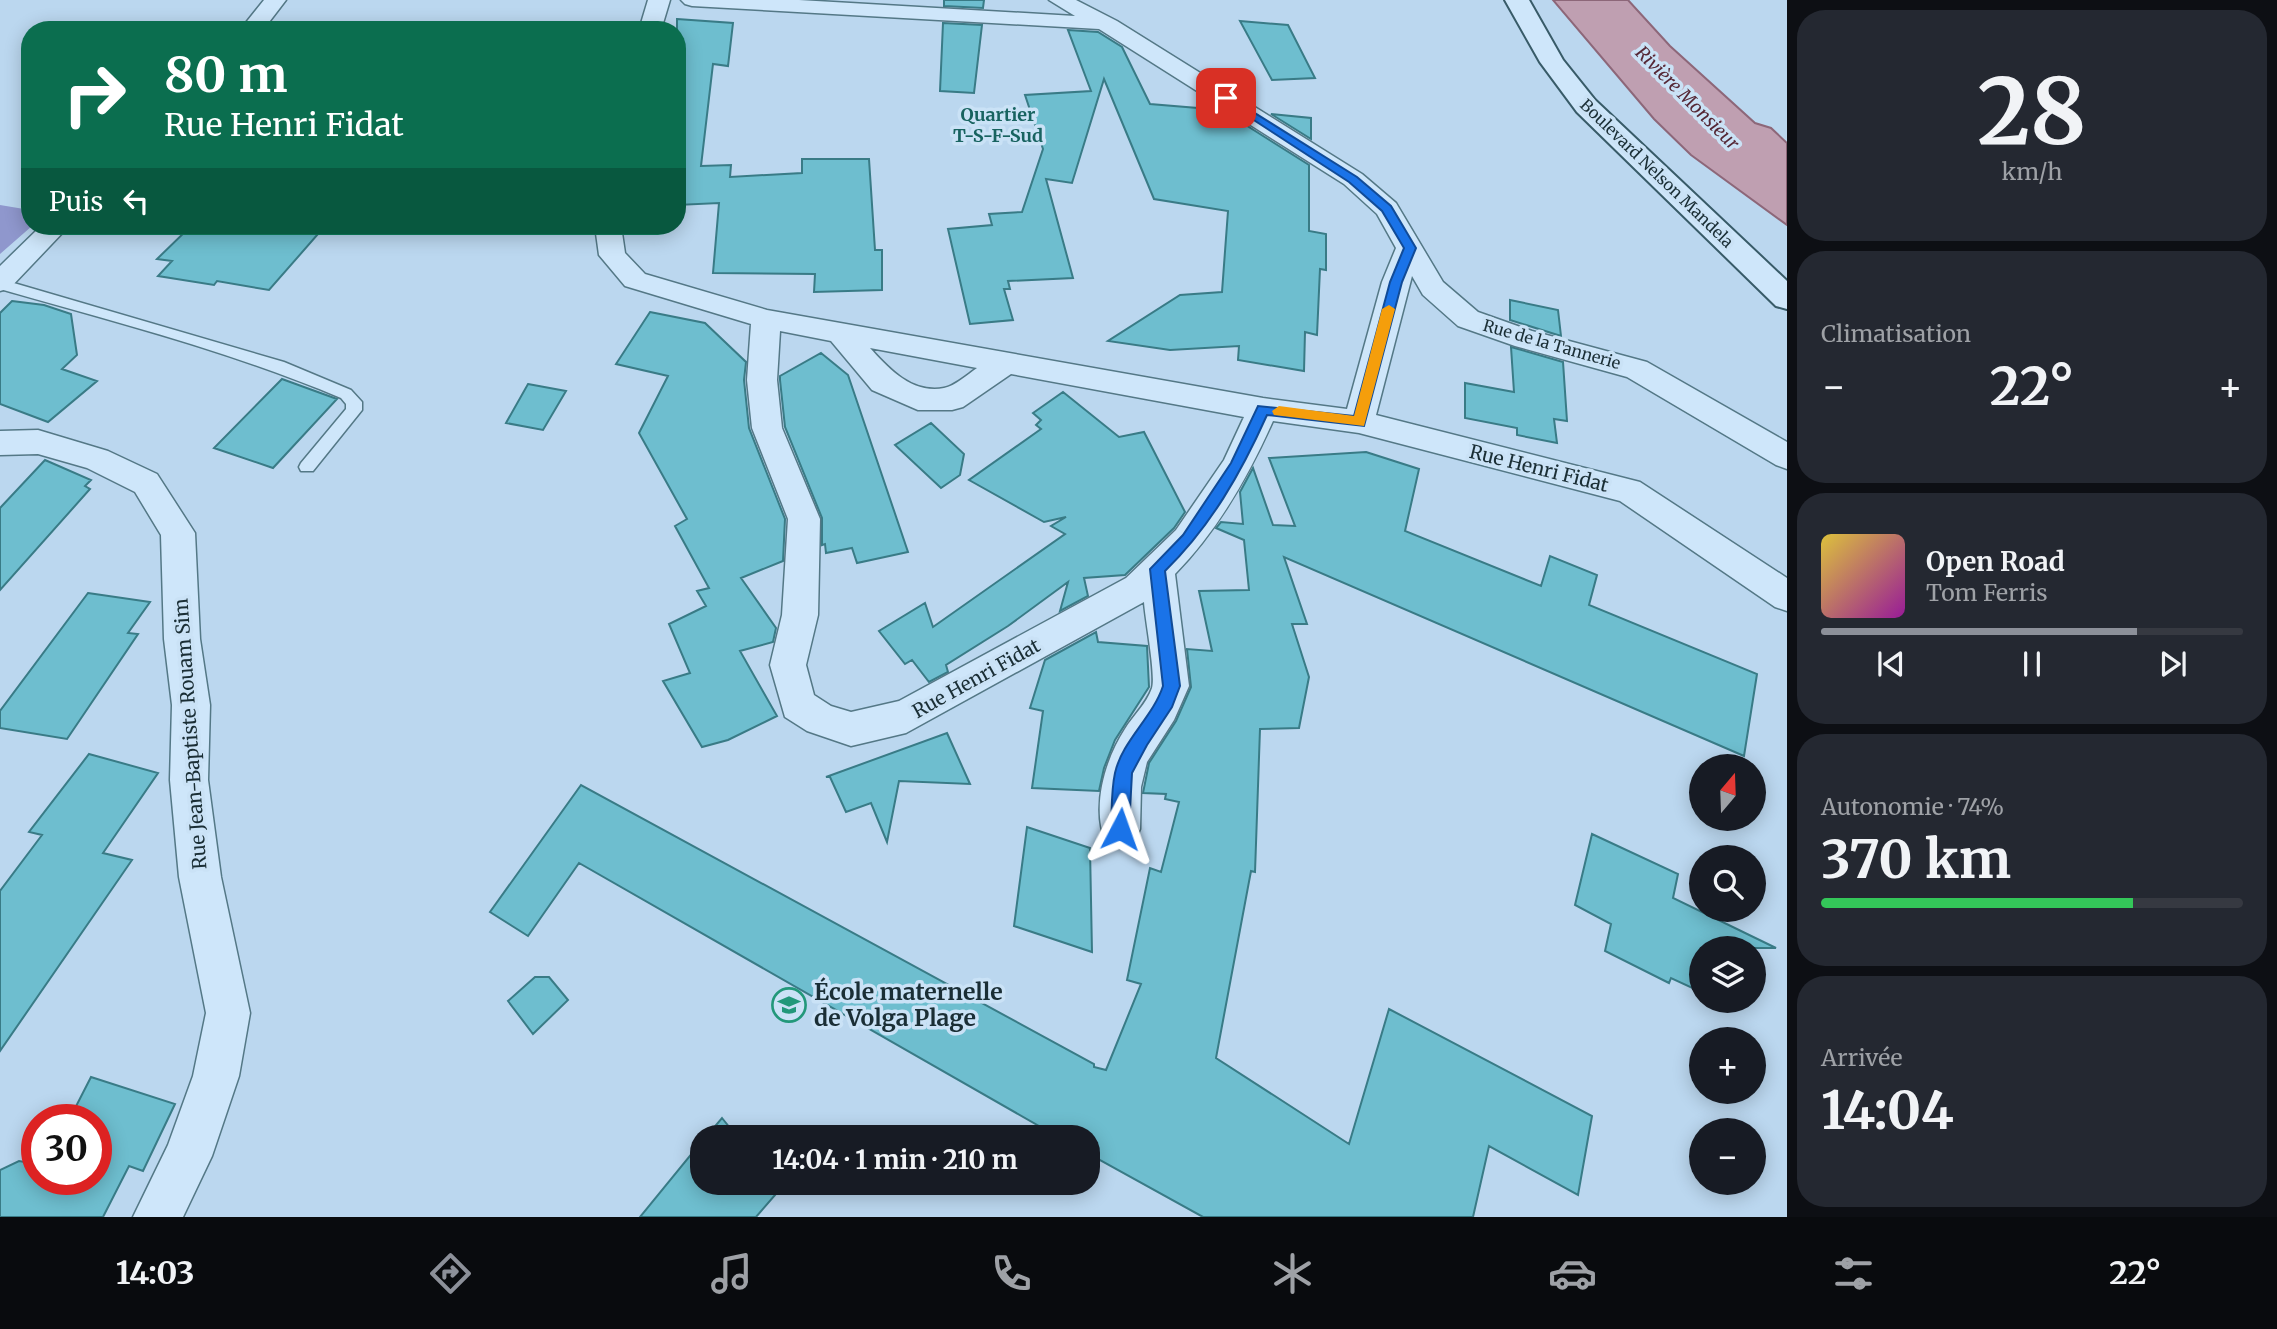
<!DOCTYPE html>
<html lang="fr">
<head>
<meta charset="utf-8">
<style>
  body { margin:0; font-family:Merriweather,serif; background:#242831; color:#f1f3f6; height:100vh; display:flex; flex-direction:column; font-size:26px; white-space:nowrap }
  * { box-sizing:border-box; margin:0 }
  p { font-size:23px; color:#9ea1a6 }
  .icon { flex:none; width:38px; height:38px; fill:none; stroke:currentColor; stroke-width:2; stroke-linecap:round; stroke-linejoin:round }
  .map { position:relative; flex:1; overflow:hidden }
  .sheet { display:flex; flex-direction:column; gap:10px; padding:10px; background:#0d0f14; width:490px }
  .sheet>* { flex:none }
  .hud { position:absolute; left:21px; top:21px; width:665px; height:214px; border-radius:28px; box-shadow:0 4px 18px #0003; background:#0b6e4f; color:#fff; overflow:hidden }
  .needle { width:46px; rotate:19deg }
  .controls { position:absolute; left:1689px; top:754px; display:grid; gap:14px }
  .controls a { display:grid; place-items:center; width:77px; height:77px; border-radius:50%; background:#171b24; box-shadow:0 4px 18px #0003; font-size:35px }
  .speed { position:absolute; left:21px; top:1104px; display:flex; gap:14px; font-size:35px; font-weight:700; text-align:center }
  .speed>* { display:grid; place-content:center; width:91px; height:91px; border-radius:50%; background:#171b24; box-shadow:0 4px 18px #0003; line-height:1 }
  .speed .limit { border:10px solid #d22; background:#fff; color:#111 }
  .pin { position:absolute; display:grid; place-items:center; width:60px; height:60px; color:#fff; margin:-30px; border-radius:14px; box-shadow:0 4px 10px #0006 }
  .me { position:absolute; width:77px; margin:-38px; rotate:4deg; stroke-linejoin:round; filter:drop-shadow(0 0 5px #0008) }
  .turn { display:flex; align-items:center; gap:24px; height:147px; padding:0 28px; font-size:32px }
  .turn .icon { width:91px; height:91px; stroke-width:2.5 }
  .turn b { display:block; font-size:49px; line-height:60px }
  .then { display:flex; align-items:center; height:66px; padding:0 28px; background:#0003; gap:14px; font-size:26px }
  .big { font-size:52px; font-weight:700; line-height:1.1 }
  .sheet .card { flex:1; display:flex; flex-direction:column; justify-content:center; gap:10px; min-width:0; padding:0 24px; border-radius:28px; background:#242831 }
  .sheet .dial { align-items:center; gap:0 }
  .dial b { font-size:91px; line-height:1 }
  .song { display:flex; align-items:center; gap:21px }
  .cover { width:84px; height:84px; border-radius:10px; background:linear-gradient(135deg,hsl(50 70% 55%),hsl(300 70% 35%)) }
  .played { height:7px; border-radius:4px; background:linear-gradient(90deg,#8c9099 75%,#363941 75%) }
  .keys { display:flex; justify-content:space-around; direction:ltr }
  .heat { display:flex; justify-content:space-between; align-items:center; font-size:38px; direction:ltr }
  .charge { height:10px; border-radius:5px; background:linear-gradient(90deg,#34c759 74%,#363941 0) }
  .trip { position:absolute; left:690px; top:1125px; width:410px; height:70px; border-radius:28px; background:#171b24; box-shadow:0 4px 18px #0003; font-weight:700; line-height:70px; text-align:center }
  .tab-bar { display:flex; height:112px; justify-content:space-around; align-items:center; background:#090b0e; color:#9ea1a6 }
  .tab-bar .icon { width:49px; height:49px }
  .tab-bar .on { color:#8c9099 }
  .tab-bar b { font-size:32px; color:#f1f3f6 }
  main { display:flex; flex:1; min-height:0 }
  .map>svg:first-child { display:block }
  .green { fill:#8f97cd }
  .water { fill:#bf9fb1; stroke:#8d6779; stroke-width:2 }
  .building { fill:#6ebecf; stroke:#397b86; stroke-width:2 }
  .lines { fill:none; stroke-linecap:round; stroke-linejoin:round }
  .lane-casing { stroke:#547886; stroke-width:3 }
  .street-casing { stroke:#547886; stroke-width:3 }
  .secondary-casing { stroke:#385b68; stroke-width:4 }
  .lane { fill:#cee6fa; fill-rule:evenodd }
  .street { fill:#cee6fa; fill-rule:evenodd }
  .secondary { fill:#cee6fa; fill-rule:evenodd }
  .route { fill:#1a73e8; stroke:#114b97; stroke-width:2 }
  .slow { fill:#f59e0b }
  .labels { text-anchor:middle; stroke-width:7; stroke-linejoin:round; paint-order:stroke }
  .far-street-label { font-size:16px; fill:#1a2e35; stroke:#cae2f6 }
  .far-water-label { font-size:18px; font-style:italic; fill:#552836; stroke:#cae2f6 }
  .far-neighbourhood-label { font-size:18px; font-weight:bold; fill:#186360; stroke:#cae2f6 }
  .street-label { font-size:19px; fill:#1a2e35; stroke:#cae2f6 }
  .near-poi-label { font-size:23px; font-weight:bold; fill:#1a2e35; stroke:#cae2f6; text-anchor:start }
</style>
</head>
<body>
<main>
<div class="map">
<svg width="1787" height="1217" viewBox="0 0 1787 1217">
  <rect width="100%" height="100%" fill="#bbd7ef"/>
  <path class="green" d="M0 205 30 210V226H32L0 254Z"/>
  <path class="water" d="M1553 0H1628L1670 46 1755 123 1771 128 1787 143V225L1691 155 1654 119Z"/>
  <path class="building" d="M944 0H984L983 8 944 6Z
    M677 19 733 23 728 66 713 64 701 166 731 165 730 177 802 173V159H869L875 250H882V290L814 292 815 274 713 273 719 203 677 205Z
    M1240 21 1288 25 1315 78 1272 80Z
    M943 23 982 25 974 93 940 91Z
    M1068 30 1098 32 1122 47 1150 104 1222 110 1309 165V231L1326 234V270L1320 269 1317 335 1305 332 1304 371 1238 360 1239 346 1170 350 1108 341 1180 295 1222 292 1228 211 1154 199 1104 79 1072 183 1046 179 1073 278 1008 281 1010 289H1004L1013 320 970 324 948 229 992 225 989 214 1022 212 1043 149 1025 95 1091 91Z
    M1271 114 1311 118V139Z
    M191 226H325L269 290 217 281 214 285 158 276 172 261 157 259Z
    M1510 300 1558 310 1561 336 1510 320Z
    M12 301 44 305 71 314 77 355 62 369 97 381 48 422 0 404V313Z
    M650 312 705 323 746 362 744 380 749 428 785 519 783 561 741 578 776 628 773 642 740 651 777 716 728 740 702 747 663 681 690 673 669 624 706 606 697 591 709 588 675 526 687 519 639 433 668 376 616 364Z
    M1511 347 1563 362 1567 421 1554 419 1557 443 1517 435V428L1465 418V383L1514 392Z
    M821 353 848 375 908 552 857 563 852 548 826 553 825 544 822 545V518L785 427 780 380V376Z
    M282 379 337 399 273 468 214 448Z
    M528 384 566 391 543 430 506 423Z
    M1063 392 1119 437 1144 432 1185 512 1174 528 1125 575 1084 578 1088 596 1060 611 1068 582 1008 626 946 665 948 672 929 682 912 660 905 664 879 631 925 603 933 627 1065 534 1051 526 1066 517 1044 522 969 480 1041 429 1036 425 1041 420 1033 413Z
    M931 423 964 454 960 475 941 488 895 445Z
    M1366 452 1419 469 1405 531 1541 586 1550 556 1597 575 1589 605 1757 674 1744 756 1284 557 1307 624H1292L1309 677 1299 728 1260 729 1255 872 1251 871 1216 1058 1349 1144 1389 1009 1592 1116 1578 1195 1489 1146 1473 1217H1203L1087 1153V1138H1060L579 863 528 936 490 912 581 785 1094 1064V1067L1106 1070 1141 984 1127 980 1150 868 1161 872 1179 802 1165 799 1166 794 1143 793 1149 763 1176 721 1191 687 1187 649 1212 651 1199 591 1249 590 1244 540 1216 528 1221 522 1243 524 1240 492 1253 468 1273 525 1295 526 1269 458Z
    M45 460 91 480 85 486 90 489 0 590V508Z
    M88 593 150 602 128 633 138 634 67 739 0 728V711Z
    M1096 632 1098 642 1147 646 1149 687 1115 740 1104 768 1099 791 1032 788 1043 711 1030 708 1045 660Z
    M947 733 970 784 899 781 887 842 871 803 846 812 830 777H826Z
    M89 754 158 773 103 853 132 860 0 1051V891L42 835 29 832Z
    M1027 827 1090 848 1092 952 1014 926Z
    M1592 834 1678 874 1673 898 1776 948H1701V992L1671 978 1669 983 1605 951 1611 924 1575 905Z
    M535 977H549L568 1000 533 1034 508 1001Z
    M91 1077 175 1104 143 1171 129 1166 103 1217H0V1170L19 1161 37 1164V1180H96V1120H69Z
    M722 1118 738 1138H705Z
    M702 1141V1183H778L782 1187 756 1217H640Z"/>
  <g class="lines">
    <g class="lane-casing">
      <path id="lane" d="M0 279 284 362 351 390 362 402V410L313 471H301L299 467 301 463 346 409V404L341 398C230 351 115 322 0 289Z"/>
    </g>
    <g class="street-casing">
      <path id="street" d="M264 0H286L263 30H240Z
        M648 0H670L661 30H639Z
        M681 0H799L1075 16 1049 0H1076L1117 21 1362 174 1396 203 1443 282 1478 312 1532 331 1647 362 1787 442V469L1776 465 1627 377 1515 346 1458 326 1423 295 1412 276 1376 415 1640 482 1787 578V611L1775 607 1620 501 1359 433 1273 421C1248 477 1218 530 1175 574L1189 686 1174 720 1147 762 1141 787 1140 829 1134 843 1120 848 1106 843C1091 807 1105 760 1125 729 1133 716 1147 703 1152 688 1156 675 1145 619 1144 602L906 733 851 746 807 731 785 717 770 665 782 615 788 519 752 428 747 380 751 324 625 286 599 255 595 226H621L625 253 645 274 767 310 1263 398 1347 409 1382 282 1396 248 1377 214 1344 184 1099 29 692 6 685 4ZM780 331 831 341 872 390 918 410H952L963 407 1011 374 1244 417 1224 460 1176 530 1126 578 899 701 851 712 831 706 814 695 806 665 818 615 820 519 782 428 777 380ZM870 348 977 368C968 374 955 386 944 388 912 394 889 369 870 348Z
        M41 226H69L10 288 0 291V266Z
        M38 430 108 451 157 474 195 533 200 639 210 705 208 780 221 877 250 1013 239 1076 212 1156 183 1217H133L168 1145 193 1076 206 1013 179 877 170 780 172 705 164 639 161 535 135 492 87 468 38 454 0 455V431Z"/>
    </g>
    <g class="secondary-casing">
      <path id="secondary" d="M1505 0H1529L1563 60 1595 100 1787 281V309L1776 306 1577 112 1540 62Z"/>
    </g>
    <use href="#lane" class="lane"/>
    <use href="#street" class="street"/>
    <use href="#secondary" class="secondary"/>
  </g>
  <path class="route" d="M1226 95 1357 177 1391 206 1416 248 1402 282 1364 426 1267 415C1241 473 1211 526 1165 571L1180 686 1172 707 1147 745 1132 773 1129 829 1126 835 1120 838 1113 835 1111 829C1112 811 1111 791 1115 773 1122 741 1153 717 1163 686L1150 569 1183 535 1231 463 1258 406 1354 416 1390 282 1404 248 1382 211 1349 182 1223 100 1221 98Z"/>
  <path class="slow" d="M1389 305 1395 309 1364 426 1274 415 1272 411 1279 406 1354 416 1382 309Z"/>
  <defs>
    <g id="school-ring" transform="scale(1.75)"><circle r="9.5" fill="#cae2f6" stroke="#22987a" stroke-width="1.5"/><path d="M0-5L7-2L0 1L-7-2ZM-4 1L0 2.5L4 1V4Q0 6-4 4Z" fill="#22987a"/></g>
  </defs>
  <g fill-rule="evenodd">
    <use href="#school-ring" x="789" y="1005"/>
  </g>
  <g class="labels">
    <g class="far-street-label">
      <text transform="translate(1657 173) rotate(44)" y="6">Boulevard Nelson Mandela</text>
      <text transform="translate(1552 344) rotate(16)" y="6">Rue de la Tannerie</text>
    </g>
    <g class="far-water-label">
      <text transform="translate(1687 98) rotate(45)" y="6">Rivière Monsieur</text>
    </g>
    <g class="far-neighbourhood-label">
      <text x="998" y="121">Quartier<tspan x="998" dy="21">T-S-F-Sud</tspan></text>
    </g>
    <g class="street-label">
      <text transform="translate(1539 468) rotate(14)" y="7">Rue Henri Fidat</text>
      <text transform="translate(976 678) rotate(-29)" y="7">Rue Henri Fidat</text>
      <text transform="translate(190 734) rotate(-94)" y="7">Rue Jean-Baptiste Rouam Sim</text>
    </g>
    <g class="near-poi-label">
      <text x="814" y="1000">École maternelle<tspan x="814" dy="26">de Volga Plage</tspan></text>
    </g>
  </g>
</svg>
<div class="controls">
<a><svg class="needle" viewBox="-14 -14 28 28"><path d="M0-13l5 13h-10z" fill="#e53935"/><path d="M0 13l5-13h-10z" fill="#9ea1a6"/></svg></a>
<a><svg class="icon" aria-label="search" viewBox="0 0 24 24"><circle cx="10" cy="10" r="6"/><path d="M15 15l6 6"/></svg></a>
<a><svg class="icon" aria-label="layers" viewBox="0 0 24 24"><path d="M12 4l9 5-9 5-9-5zM3 14l9 5 9-5"/></svg></a>
<a>+</a>
<a>−</a>
</div>
<div class="speed"><div class="limit">30</div></div>
<div class="pin" style="left:1226px;top:98px;background:#d93025"><svg class="icon" aria-label="arrive" viewBox="0 0 24 24"><path d="M6 21V4h12l-3 4 3 4H6"/></svg></div>
<svg class="me" style="left:1120px;top:829px" viewBox="-20 -20 40 40"><path d="M0-17L14 15 0 8-14 15z" fill="#1a73e8" stroke="#fff" stroke-width="4"/></svg>
<div class="trip">14:04 · 1 min · 210 m</div>
<div class="hud">
<div class="turn"><svg class="icon" aria-label="right" viewBox="0 0 24 24"><path d="M7 20v-9h11M14 6l5 5-5 5"/></svg><div><b>80 m</b>Rue Henri Fidat</div></div>
<div class="then">Puis<svg class="icon" aria-label="left" viewBox="0 0 24 24"><path d="M17 20v-9H6M10 6l-5 5 5 5"/></svg></div>
</div>
</div>
<section class="sheet">
<div class="card dial"><b>28</b><p>km/h</p></div>
<div class="card"><p>Climatisation</p>
<div class="heat"><a>−</a><b class="big">22°</b><a>+</a></div>
</div>
<div class="card">
<div class="song"><i class="cover"></i><div><b>Open Road</b><p>Tom Ferris</p></div></div>
<div class="played"></div>
<div class="keys"><svg class="icon" aria-label="previous" viewBox="0 0 24 24"><path d="M18 5L8 12l10 7zM5 5v14"/></svg><svg class="icon" aria-label="pause" viewBox="0 0 24 24"><path d="M8 5v14M16 5v14"/></svg><svg class="icon" aria-label="next" viewBox="0 0 24 24"><path d="M6 5l10 7-10 7zM19 5v14"/></svg></div>
</div>
<div class="card"><p>Autonomie · 74%</p><b class="big">370 km</b><div class="charge"></div></div>
<div class="card"><p>Arrivée</p><b class="big">14:04</b></div>
</section>
</main>
<nav class="tab-bar">
<b>14:03</b>
<svg class="icon on" aria-label="directions" viewBox="0 0 24 24"><path d="M12 3l9 9-9 9-9-9zM9 14v-3h6M13 9l2 2-2 2"/></svg>
<svg class="icon" aria-label="music" viewBox="0 0 24 24"><path d="M9 18V5l10-2v13"/><circle cx="6" cy="18" r="3"/><circle cx="16" cy="16" r="3"/></svg>
<svg class="icon" aria-label="phone" viewBox="0 0 24 24"><path d="M5 4h4l2 5-3 2q2 4 5 5l2-3 5 2v4C11 20 4 13 5 4z"/></svg>
<svg class="icon" aria-label="climate" viewBox="0 0 24 24"><path d="M12 3v18M4 7l16 10M4 17L20 7"/></svg>
<svg class="icon" aria-label="car" viewBox="0 0 24 24"><path d="M5 17H2v-5l4-1 3-4h7l3 4 3 1v5h-3M9 17h6M6 11h13"/><circle cx="7" cy="17" r="2"/><circle cx="17" cy="17" r="2"/></svg>
<svg class="icon" aria-label="filters" viewBox="0 0 24 24"><path d="M4 7h16M4 17h16"/><circle cx="9" cy="7" r="2"/><circle cx="15" cy="17" r="2"/></svg>
<b>22°</b>
</nav>
</body>
</html>
